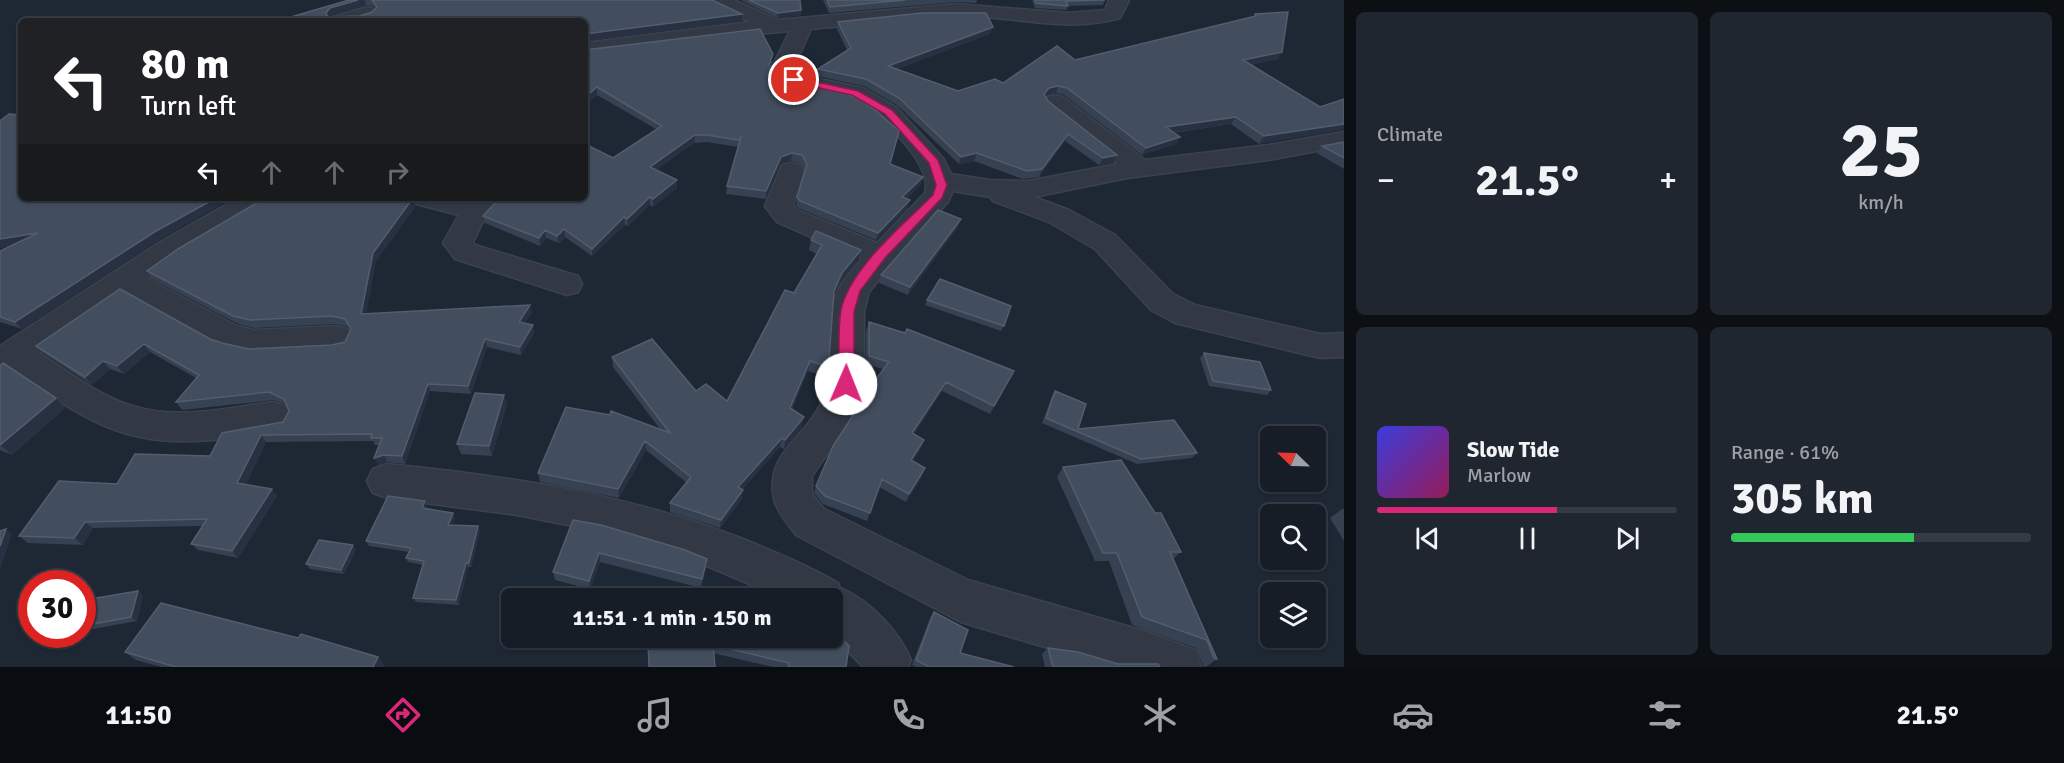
<!DOCTYPE html>
<html lang="en">
<head>
<meta charset="utf-8">
<style>
  body { margin:0; font-family:Signika,sans-serif; background:#1f262f; color:#f1f3f6; height:100vh; display:flex; flex-direction:column; font-size:22px; white-space:nowrap }
  * { box-sizing:border-box; margin:0 }
  p { font-size:20px; color:#9ea2a7 }
  .icon { flex:none; width:33px; height:33px; fill:none; stroke:currentColor; stroke-width:2; stroke-linecap:round; stroke-linejoin:round }
  .map { position:relative; flex:1; overflow:hidden }
  .details { display:flex; flex-direction:column; gap:12px; padding:12px; background:#0c1015; width:720px }
  .details>* { flex:none }
  .top-card { position:absolute; left:18px; top:18px; width:570px; height:183px; border-radius:9px; box-shadow:0 2px 4px #0004,0 0 0 2px #353b44; background:#202124; color:#fff; overflow:hidden }
  .needle { width:39px; rotate:293deg }
  .buttons { position:absolute; left:1260px; top:426px; display:grid; gap:12px }
  .buttons a { display:grid; place-items:center; width:66px; height:66px; border-radius:9px; background:#161d27; box-shadow:0 2px 4px #0004,0 0 0 2px #353b44; font-size:30px }
  .speed { position:absolute; left:18px; top:570px; display:flex; gap:12px; font-size:30px; font-weight:700; text-align:center }
  .speed>* { display:grid; place-content:center; width:78px; height:78px; border-radius:50%; background:#161d27; box-shadow:0 2px 4px #0004,0 0 0 2px #353b44; line-height:1 }
  .speed .limit { border:9px solid #d22; background:#fff; color:#111 }
  .pin { position:absolute; display:grid; place-items:center; width:51px; height:51px; color:#fff; margin:-26px; border:3px solid #fff; border-radius:50%; box-shadow:0 2px 6px #0007 }
  .me { position:absolute; width:66px; margin:-33px; rotate:1deg; stroke-linejoin:round; filter:drop-shadow(0 0 4px #0008) }
  .turn { display:flex; align-items:center; gap:21px; height:126px; padding:0 24px; font-size:27px }
  .turn .icon { width:78px; height:78px; stroke-width:2.5 }
  .turn b { display:block; font-size:42px; line-height:51px }
  .lanes { display:flex; align-items:center; height:57px; padding:0 24px; background:#0003; justify-content:center; gap:30px; direction:ltr }
  .lanes .off { opacity:.35 }
  .big { font-size:45px; font-weight:700; line-height:1.1 }
  .details .tile { flex:1; display:flex; flex-direction:column; justify-content:center; gap:9px; min-width:0; padding:0 21px; border-radius:9px; background:#1f262f }
  .details .dial { align-items:center; gap:0 }
  .dial b { font-size:78px; line-height:1 }
  .song { display:flex; align-items:center; gap:18px }
  .cover { width:72px; height:72px; border-radius:9px; background:linear-gradient(135deg,hsl(240 70% 55%),hsl(330 70% 35%)) }
  .played { height:6px; border-radius:3px; background:linear-gradient(90deg,#db2777 60%,#353b44 60%) }
  .keys { display:flex; justify-content:space-around; direction:ltr }
  .heat { display:flex; justify-content:space-between; align-items:center; font-size:33px; direction:ltr }
  .charge { height:9px; border-radius:4px; background:linear-gradient(90deg,#34c759 61%,#353b44 0) }
  .details .tiles { flex:1; display:grid; gap:12px; grid-template-columns:repeat(2,1fr) }
  .trip { position:absolute; left:501px; top:588px; width:342px; height:60px; border-radius:9px; background:#161d27; box-shadow:0 2px 4px #0004,0 0 0 2px #353b44; font-weight:700; line-height:60px; text-align:center }
  .tab-bar { display:flex; height:96px; justify-content:space-around; align-items:center; background:#090c10; color:#9ea2a7 }
  .tab-bar .icon { width:42px; height:42px }
  .tab-bar .current { color:#db2777 }
  .tab-bar b { font-size:27px; color:#f1f3f6 }
  main { display:flex; flex:1; min-height:0 }
  .map>svg:first-child { display:block }
  .lines { fill:none; stroke-linecap:round; stroke-linejoin:round }
  .minor-casing { stroke:#3b424f; stroke-width:3 }
  .minor { fill:#323945; fill-rule:evenodd }
  .wall { fill:#364152; fill-rule:evenodd }
  .shaded-wall { fill:#273141 }
  .building { fill:#424d5e; stroke:#535d6e; stroke-width:1.5 }
  .route { fill:#db2777; stroke:#8e194d; stroke-width:1.5 }
</style>
</head>
<body>
<main>
<div class="map">
<svg width="1344" height="667" viewBox="0 0 1344 667">
  <rect width="100%" height="100%" fill="#1e2734"/>
  <g class="lines">
    <g class="minor-casing">
      <path id="minor" d="M708 0H734L777 20 956 4 1070 13 1105 10 1109 0H1129L1120 18C1066 34 1012 15 957 16 909 16 859 25 811 29L793 69 801 75 863 88 896 107 943 158 951 174 990 180 1028 181 1118 164 1047 107 1043 102 1047 97 1055 95 1063 97 1145 160 1268 145 1344 132V146L1268 160 1127 178 1034 197 1069 210 1115 235 1173 294 1195 305 1320 334 1344 333V357L1320 358 1175 323 1151 310 1095 249 1049 222 993 201 990 197 953 191 948 202 892 263 869 292 864 312V384L848 424 812 476V494L824 509 968 580 1144 631 1195 650 1201 667H1111L961 622 796 535C780 515 768 500 774 473 779 449 810 428 820 405 838 368 821 324 839 288 845 278 854 268 862 259L777 222 765 206 782 165 791 163 800 165 804 171 793 205 797 210 877 243 925 193C934 162 875 109 847 98 823 89 786 95 770 71L790 31 710 38 585 55V43L750 22 711 4Z
        M367 7 374 9 377 13C368 25 343 21 330 21L333 17Z
        M238 198H272L268 204 182 255 148 279 237 326 254 330 336 326 348 329 353 338 348 347 336 350 254 354 228 348 216 345 126 294 39 353C69 372 101 398 136 407 180 420 230 407 274 402L287 407 292 417 287 427C268 434 248 435 228 438 129 451 92 424 14 371L0 376V346L162 241Z
        M412 198H461L471 201 474 198H505L482 223 473 242 475 245 578 276 582 284 578 292 567 295 455 259 443 243 459 215 416 204Z
        M387 464C509 476 628 494 743 539 775 552 807 565 838 583L840 588C869 600 899 631 911 660L908 667H863L832 635V598H782L686 557 603 532 517 515 387 498 373 493 367 481 373 469Z"/>
    </g>
    <use href="#minor" class="minor"/>
  </g>
  <path class="wall" d="M349 0H712L742 14V21L585 41V21H277ZM366 5 375 7 376 8 372 12 360 16H331L332 15Z
    M742 0H800L801 10V15L777 18 742 1Z
    M823 0H977L976 3 956 2 829 13Z
    M1032 0H1105L1103 5 1068 6 1066 10 1035 8Z
    M1255 14 1278 59 1251 65 1320 107 1259 144 1231 124 1173 133 1180 137 1176 144 1142 155 1064 95 1056 93 1046 95 1045 96 1048 101 1113 163 1099 165 1065 141 1039 177 1023 179 974 161 959 164 897 105 864 86 817 76 818 69 847 50 837 29 838 22 993 27 990 34 897 69 958 91 1003 83 1075 60 1254 17Z
    M585 50 773 61 770 67 790 87 890 164 923 177 920 185 906 199 908 208 876 240 798 208 796 205 797 197 805 170 800 163 791 161 780 164 766 199 726 194 727 186 738 146V147L707 142 694 143 656 170 677 180V188L653 207 650 205 628 226 625 225 592 256 565 237 559 243 546 238 540 246 485 223 483 216 613 158 656 129 597 95 585 105Z
    M0 121 161 239 22 329 0 322V251L11 246 0 248Z
    M1344 142V169L1317 153 1322 146Z
    M416 206 376 261 366 313 532 312 525 323 533 325 534 333 521 355 487 347 471 394 430 391 405 464 387 462 378 465 379 445H375L373 441 266 442 246 484 277 496 238 558 198 550 191 544 202 526 93 528 83 545 28 543 19 536 117 484 210 456 283 422 289 411 287 405 274 400 182 410 176 402 196 378 150 352 124 374 110 369 92 385 43 353 36 346 210 339 249 349 332 345 345 342 351 330 349 327 336 324 254 328 238 324 152 279 147 271Z
    M958 227 908 295 879 283 881 275Z
    M811 240 861 250 858 260 840 283 833 297 829 358 826 368 823 376 808 371 792 409 802 427 784 449 780 447 742 490V499L720 528 670 512V503L687 483 646 450 619 498 540 482 538 473 660 429 613 367 612 357 696 391 727 401 794 293 817 254 809 250Z
    M927 300 1004 326 1001 331 925 305Z
    M869 322 1014 371 990 414 942 391 914 434 924 440 921 448 912 461 922 476 906 502 879 487 867 521 823 504 814 493 816 486 852 417 883 369 866 364V331Z
    M1204 353 1271 390 1267 395 1209 386 1200 358Z
    M0 366 56 398 65 408 12 455 0 450Z
    M1055 391 1078 429 1197 453 1192 458 1137 464 1042 423 1052 396Z
    M504 395 507 404 492 456 461 454 457 444Z
    M1063 467 1181 552 1173 559 1217 659 1206 667 1203 666 1196 648 1132 625 1109 561H1095L1057 477Z
    M427 506 426 508 453 513 455 518 452 525 478 526 480 531 471 567H468L459 605 416 602 413 598 423 565 408 562 406 558 409 552 369 546 366 541Z
    M1342 509H1344V541L1330 518Z
    M573 520 706 568 701 588 600 562 590 589 555 580 553 572Z
    M356 550 344 574 310 569 306 564Z
    M143 595 137 621 82 631V607Z
    M934 612 960 653 1014 667H915L912 665 930 618Z
    M833 629 846 667H773L648 638Z
    M298 638 378 657 384 665 383 667H161L136 660 125 652Z
    M1048 648 1118 664 1160 667H1045L1042 654Z"/>
  <path class="shaded-wall" d="M358 0H365L366 5 332 15 328 20 326 13 330 8Z
    M801 10V15L777 18 778 13Z
    M742 14V21L585 41V34Z
    M993 27 990 34 887 73 888 66Z
    M1282 52 1278 59 1239 67 1243 60Z
    M1058 86 1056 93 1046 95 1041 101 1044 94 1049 88Z
    M597 87V95L585 105V97Z
    M1236 117 1231 124 1162 134 1166 127Z
    M1344 124V130L1259 144 1264 136Z
    M1068 134 1065 141 1039 177 1042 169Z
    M695 135 694 143 650 174V167Z
    M1180 137 1176 144 1142 155 1146 148Z
    M792 153 791 161 780 164 766 199V191L781 157Z
    M977 153 974 161 959 164 961 157Z
    M1117 155 1113 163 1099 165 1103 158Z
    M923 177 920 185 900 205 902 197Z
    M677 180V188L653 207V199Z
    M650 197V205L628 226 627 219Z
    M216 198H233L161 239 22 329 15 322 156 231Z
    M413 199 416 206 376 261 365 321 361 314 373 253Z
    M910 200 908 208 876 240 878 233Z
    M624 217 625 225 592 256V249Z
    M961 219 958 227 908 295 910 287Z
    M564 229 565 237 559 243 557 236Z
    M545 230 546 238 540 246 539 238Z
    M38 233 44 241 0 248V239Z
    M861 250 858 260 840 283 832 301 834 291 842 273Z
    M530 305 532 312 521 330 519 322Z
    M533 325 534 333 521 355 520 347Z
    M485 339 487 347 471 394 468 386Z
    M144 344 150 352 124 374 117 366Z
    M103 361 110 369 92 385 85 377Z
    M810 361 808 371 788 417 790 408Z
    M946 382 942 391 909 441 912 433Z
    M428 384 430 391 405 464 402 456Z
    M504 395 507 404 492 456 489 446Z
    M56 398 65 408 12 455 0 445Z
    M804 417 802 427 784 449 785 440Z
    M261 435 266 442 243 490 237 483Z
    M782 438 780 447 737 496 738 487Z
    M924 440 921 448 908 468 911 460Z
    M645 441 646 450 619 498 618 489Z
    M384 455 387 462 378 465 374 458Z
    M925 468 922 476 906 502 909 494Z
    M272 489 277 496 238 558 232 551Z
    M743 490 742 499 720 528 721 520Z
    M425 501 427 506 424 513 422 508Z
    M453 513 455 518 450 530 448 525Z
    M85 522 93 528 83 545 74 538Z
    M478 526 480 531 471 567 469 563Z
    M6 529 12 534 0 570V546Z
    M353 545 356 550 344 574 341 570Z
    M599 553 600 562 590 589 589 581Z
    M707 559 706 568 701 588 702 579Z
    M466 563 468 567 459 605 456 600Z
    M138 591 143 595 137 621 131 617Z
    M378 657 384 665 383 667H373Z"/>
  <path class="building" d="M349 0H358L330 8 326 13 328 17 360 16 372 12 377 7 372 0H712L742 14 585 34V21H277Z
    M749 0H800L801 10 778 13Z
    M827 0H905L830 7Z
    M1035 0H1105L1066 1 1068 6 1036 3Z
    M1288 12 1282 52 1243 60 1320 107 1344 99V124L1264 136 1236 117 1166 127 1180 137 1146 148 1067 88 1058 86 1049 88 1044 94 1048 101 1117 155 1103 158 1068 134 1042 169 1027 171 977 153 961 157 899 98 866 79 818 69 851 48 838 22 922 13H986L993 27 888 66 958 91 995 79 1003 83 1057 46 1075 60 1256 16 1255 14Z
    M760 29 773 54 769 65 787 79 790 87 797 83 838 90 859 99 873 108 899 131 890 164 923 177 902 197 910 200 878 233 800 201 797 197 807 164 802 155 792 153 781 157 766 191 727 186 741 137 738 140 707 135H695L650 167 677 180 653 199 650 197 627 219 624 217 592 249 564 229 557 236 545 230 539 238 483 216 500 198H585V144L613 158 662 126 597 87 585 97V50Z
    M9 114 21 115V198H216L156 231 15 322 0 317V251L38 233 0 239V121Z
    M1344 142V158L1322 146Z
    M265 198H413L373 253 361 314 530 305 519 322 533 325 520 347 485 339 468 386 428 384 402 456 384 455 374 458 382 438H371L372 434 261 435 237 483 272 489 232 551 191 544 207 519 85 522 74 538 19 536 59 481 117 484 135 454 210 456 222 433 283 422 289 411 284 399 269 392 176 402 199 375 144 344 117 366 103 361 85 377 36 346 120 289 210 339 222 343 249 349 332 345 345 342 351 329 345 319 332 316 250 320 233 316 147 271 178 249Z
    M938 210 961 219 910 287 881 275Z
    M816 231 861 250 842 273 834 291 829 358 826 366 810 361 790 408 804 417 785 440 782 438 738 487 743 490 721 520 670 503 691 477 645 441 618 489 538 473 566 407 610 415 611 411 670 433 612 357 652 339 696 391 706 384 727 401 785 290 794 293 822 245 811 240Z
    M940 279 1011 306 1004 326 927 300Z
    M869 322 905 333 907 329 1014 371 994 406 946 382 912 433 924 440 911 460 925 468 909 494 882 479 870 513 825 496 816 486 833 446 852 417 859 401 889 362 869 356Z
    M1204 353 1260 362 1271 390 1213 381Z
    M3 363 56 398 0 445V366Z
    M1055 391 1086 404 1078 429 1174 420 1197 453 1141 459 1046 418Z
    M475 393 504 395 489 446 457 444Z
    M1121 460 1155 513H1161L1181 552H1170L1217 659 1214 658 1207 640 1142 617 1117 553H1103L1063 467Z
    M388 496 425 501 422 508 453 513 448 525 478 526 469 563H466L456 600 413 598 424 561 406 558 411 548 366 541Z
    M573 520 601 525 685 550 707 559 702 579 599 553 589 581 553 572Z
    M6 529 0 546V531Z
    M319 540 353 545 341 570 306 564Z
    M138 591 131 617 82 626V607L85 600Z
    M161 603 298 638 301 634 378 657 373 667H176L125 652Z
    M934 612 968 630 960 653 1014 667H929L916 660Z
    M832 618 833 629 849 646 846 667H788L789 663 713 645 715 667H649L648 638H832Z
    M1048 648 1078 652 1118 664H1158L1160 667H1053Z"/>
  <path class="route" d="M794 77 858 91 892 110 938 160 947 185 942 198 885 258 860 291 854 312V384L851 388H841L839 384C840 361 837 333 841 310 850 268 903 225 933 195L936 185 929 163 885 114 852 95 791 82 790 80Z"/>
</svg>
<div class="buttons">
<a><svg class="needle" viewBox="-14 -14 28 28"><path d="M0-13l5 13h-10z" fill="#e53935"/><path d="M0 13l5-13h-10z" fill="#9ea2a7"/></svg></a>
<a><svg class="icon" aria-label="search" viewBox="0 0 24 24"><circle cx="10" cy="10" r="6"/><path d="M15 15l6 6"/></svg></a>
<a><svg class="icon" aria-label="layers" viewBox="0 0 24 24"><path d="M12 4l9 5-9 5-9-5zM3 14l9 5 9-5"/></svg></a>
</div>
<div class="speed"><div class="limit">30</div></div>
<div class="pin" style="left:794px;top:80px;background:#d93025"><svg class="icon" aria-label="arrive" viewBox="0 0 24 24"><path d="M6 21V4h12l-3 4 3 4H6"/></svg></div>
<svg class="me" style="left:846px;top:384px" viewBox="-20 -20 40 40"><circle r="19" fill="#fff"/><path d="M0-13L10 11 0 6-10 11z" fill="#db2777"/></svg>
<div class="trip">11:51 · 1 min · 150 m</div>
<div class="top-card">
<div class="turn"><svg class="icon" aria-label="left" viewBox="0 0 24 24"><path d="M17 20v-9H6M10 6l-5 5 5 5"/></svg><div><b>80 m</b>Turn left</div></div>
<div class="lanes"><svg class="icon" aria-label="left" viewBox="0 0 24 24"><path d="M17 20v-9H6M10 6l-5 5 5 5"/></svg><svg class="icon off" aria-label="ahead" viewBox="0 0 24 24"><path d="M12 20V5M6 11l6-6 6 6"/></svg><svg class="icon off" aria-label="ahead" viewBox="0 0 24 24"><path d="M12 20V5M6 11l6-6 6 6"/></svg><svg class="icon off" aria-label="right" viewBox="0 0 24 24"><path d="M7 20v-9h11M14 6l5 5-5 5"/></svg></div>
</div>
</div>
<section class="details">
<div class="tiles">
<div class="tile"><p>Climate</p>
<div class="heat"><a>−</a><b class="big">21.5°</b><a>+</a></div>
</div>
<div class="tile dial"><b>25</b><p>km/h</p></div>
<div class="tile">
<div class="song"><i class="cover"></i><div><b>Slow Tide</b><p>Marlow</p></div></div>
<div class="played"></div>
<div class="keys"><svg class="icon" aria-label="previous" viewBox="0 0 24 24"><path d="M18 5L8 12l10 7zM5 5v14"/></svg><svg class="icon" aria-label="pause" viewBox="0 0 24 24"><path d="M8 5v14M16 5v14"/></svg><svg class="icon" aria-label="next" viewBox="0 0 24 24"><path d="M6 5l10 7-10 7zM19 5v14"/></svg></div>
</div>
<div class="tile"><p>Range · 61%</p><b class="big">305 km</b><div class="charge"></div></div>
</div>
</section>
</main>
<nav class="tab-bar">
<b>11:50</b>
<svg class="icon current" aria-label="directions" viewBox="0 0 24 24"><path d="M12 3l9 9-9 9-9-9zM9 14v-3h6M13 9l2 2-2 2"/></svg>
<svg class="icon" aria-label="music" viewBox="0 0 24 24"><path d="M9 18V5l10-2v13"/><circle cx="6" cy="18" r="3"/><circle cx="16" cy="16" r="3"/></svg>
<svg class="icon" aria-label="phone" viewBox="0 0 24 24"><path d="M5 4h4l2 5-3 2q2 4 5 5l2-3 5 2v4C11 20 4 13 5 4z"/></svg>
<svg class="icon" aria-label="climate" viewBox="0 0 24 24"><path d="M12 3v18M4 7l16 10M4 17L20 7"/></svg>
<svg class="icon" aria-label="car" viewBox="0 0 24 24"><path d="M5 17H2v-5l4-1 3-4h7l3 4 3 1v5h-3M9 17h6M6 11h13"/><circle cx="7" cy="17" r="2"/><circle cx="17" cy="17" r="2"/></svg>
<svg class="icon" aria-label="filters" viewBox="0 0 24 24"><path d="M4 7h16M4 17h16"/><circle cx="9" cy="7" r="2"/><circle cx="15" cy="17" r="2"/></svg>
<b>21.5°</b>
</nav>
</body>
</html>
